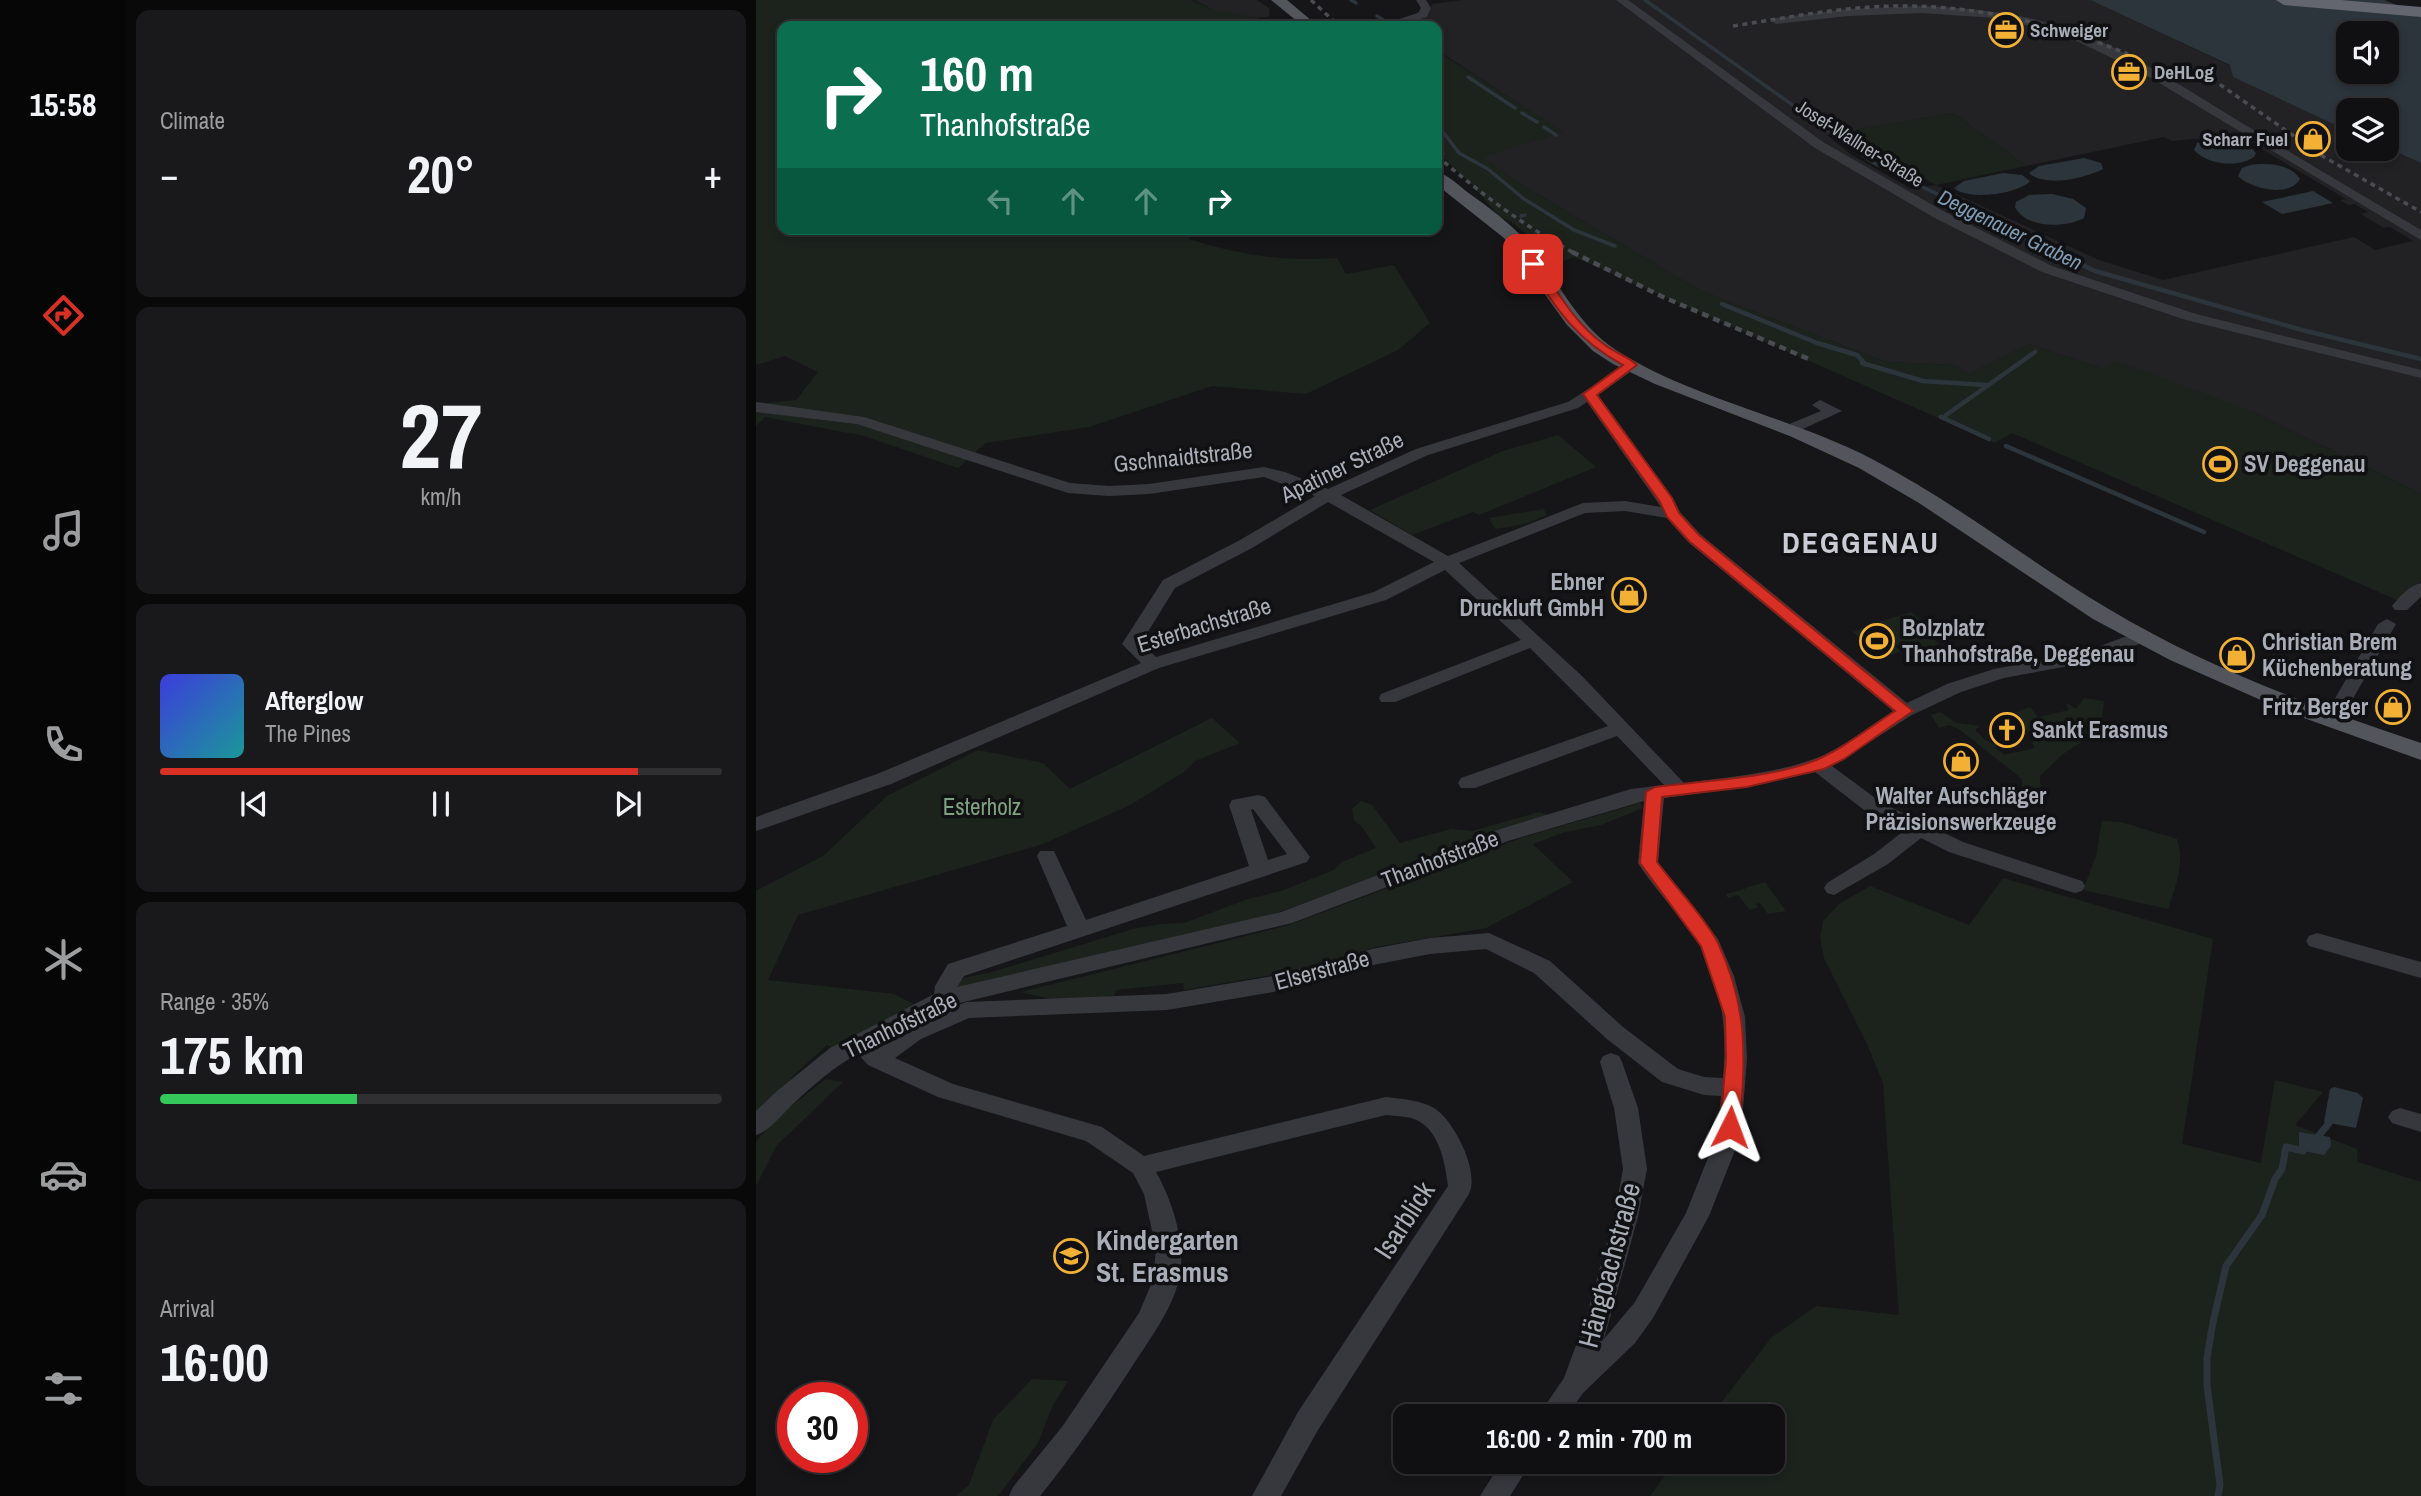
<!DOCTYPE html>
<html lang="en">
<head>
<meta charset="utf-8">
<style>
  body { margin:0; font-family:"Archivo Narrow",sans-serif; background:#19191b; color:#f1f3f6; height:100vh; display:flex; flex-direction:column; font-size:26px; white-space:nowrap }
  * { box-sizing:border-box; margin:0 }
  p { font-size:23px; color:#9c9d9f }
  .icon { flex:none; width:38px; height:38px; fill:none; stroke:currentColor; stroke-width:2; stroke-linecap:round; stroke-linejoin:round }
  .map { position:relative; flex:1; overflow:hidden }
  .drawer { display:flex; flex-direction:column; gap:10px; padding:10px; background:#09090a; width:630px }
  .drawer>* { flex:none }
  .hud { position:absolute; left:21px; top:21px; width:665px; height:214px; border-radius:14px; box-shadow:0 4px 10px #0003,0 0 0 2px #303032; background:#0b6e4f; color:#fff; overflow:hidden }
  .controls { position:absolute; left:1580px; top:21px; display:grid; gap:14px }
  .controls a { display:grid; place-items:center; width:63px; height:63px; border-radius:14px; background:#101012; box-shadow:0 4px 10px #0003,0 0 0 2px #303032; font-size:35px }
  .speed { position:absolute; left:21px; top:1382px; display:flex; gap:14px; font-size:35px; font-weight:700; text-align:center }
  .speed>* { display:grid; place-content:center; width:91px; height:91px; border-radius:50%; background:#101012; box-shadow:0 4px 10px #0003,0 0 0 2px #303032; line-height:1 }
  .speed .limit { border:10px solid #d22; background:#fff; color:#111 }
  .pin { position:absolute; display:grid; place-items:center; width:60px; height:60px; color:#fff; margin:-30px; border-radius:14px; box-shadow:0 4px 10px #0006 }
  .me { position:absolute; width:77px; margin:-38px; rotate:3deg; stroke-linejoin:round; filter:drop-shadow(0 0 5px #0008) }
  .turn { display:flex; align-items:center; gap:24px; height:147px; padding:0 28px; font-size:32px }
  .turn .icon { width:91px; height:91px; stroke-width:2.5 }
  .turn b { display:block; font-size:49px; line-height:60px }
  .lanes { display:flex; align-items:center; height:66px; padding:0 28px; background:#0003; justify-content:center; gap:35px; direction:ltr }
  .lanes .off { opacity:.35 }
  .big { font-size:52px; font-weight:700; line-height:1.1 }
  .drawer .tile { flex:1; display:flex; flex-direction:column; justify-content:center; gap:10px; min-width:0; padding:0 24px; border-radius:14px; background:#19191b }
  .drawer .dial { align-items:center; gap:0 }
  .dial b { font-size:91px; line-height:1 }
  .song { display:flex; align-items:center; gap:21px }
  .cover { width:84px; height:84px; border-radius:10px; background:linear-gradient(135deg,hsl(240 70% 55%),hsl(180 70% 35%)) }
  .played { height:7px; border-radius:4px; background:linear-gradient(90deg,#d93025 85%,#303032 85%) }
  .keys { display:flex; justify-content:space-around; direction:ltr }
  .heat { display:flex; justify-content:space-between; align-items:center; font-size:38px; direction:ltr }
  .charge { height:10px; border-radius:5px; background:linear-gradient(90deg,#34c759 35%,#303032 0) }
  .trip { position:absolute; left:637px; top:1404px; width:392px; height:70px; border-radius:14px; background:#101012; box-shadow:0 4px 10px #0003,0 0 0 2px #303032; font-weight:700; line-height:70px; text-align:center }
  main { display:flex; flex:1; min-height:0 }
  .dock { display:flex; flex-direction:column; width:126px; justify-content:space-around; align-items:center; background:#060607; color:#9c9d9f }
  .dock .icon { width:49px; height:49px }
  .dock .on { color:#d93025 }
  .dock b { font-size:32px; color:#f1f3f6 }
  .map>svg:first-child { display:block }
  .built { fill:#222225; fill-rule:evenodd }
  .green { fill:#1c231d }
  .water { fill:#2c353c; fill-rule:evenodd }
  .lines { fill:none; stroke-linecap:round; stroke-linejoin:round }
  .stream-far2 { stroke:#2c353c; stroke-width:3.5 }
  .stream-far1 { stroke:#2c353c; stroke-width:4.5 }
  .stream { stroke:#2c353c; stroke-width:7 }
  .minor { fill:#37383d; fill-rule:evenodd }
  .major { fill:#53555c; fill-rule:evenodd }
  .highway { fill:#63666e; fill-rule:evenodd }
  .rail-far1 { stroke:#4a4c52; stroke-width:3.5; stroke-dasharray:5 4.5; stroke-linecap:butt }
  .rail { stroke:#4a4c52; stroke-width:4.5; stroke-dasharray:7 5; stroke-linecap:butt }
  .route { fill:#d93025; stroke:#8d1f18; stroke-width:2 }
  .labels { text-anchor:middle; stroke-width:7; stroke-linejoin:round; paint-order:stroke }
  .far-poi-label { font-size:19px; font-weight:bold; fill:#a8adb8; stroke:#111113; text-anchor:start }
  .far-street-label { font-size:19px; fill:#a8adb8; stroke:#111113 }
  .far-water-label { font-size:21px; font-style:italic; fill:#7f9bb3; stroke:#111113 }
  .street-label { font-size:23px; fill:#a8adb8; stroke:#111113 }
  .poi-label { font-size:23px; font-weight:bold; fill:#a8adb8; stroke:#111113; text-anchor:start }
  .park-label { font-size:23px; fill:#7fa381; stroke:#111113 }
  .near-street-label { font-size:28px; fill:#a8adb8; stroke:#111113 }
  .near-poi-label { font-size:28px; font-weight:bold; fill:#a8adb8; stroke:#111113; text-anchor:start }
  .district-label { font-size:30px; font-weight:bold; letter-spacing:2px; fill:#c9ccd4; stroke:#111113 }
</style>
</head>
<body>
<main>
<nav class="dock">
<b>15:58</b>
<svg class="icon on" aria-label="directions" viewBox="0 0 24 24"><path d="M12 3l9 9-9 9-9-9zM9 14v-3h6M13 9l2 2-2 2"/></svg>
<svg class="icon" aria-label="music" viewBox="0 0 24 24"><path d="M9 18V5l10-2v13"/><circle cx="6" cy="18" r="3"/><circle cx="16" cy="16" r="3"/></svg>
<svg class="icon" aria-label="phone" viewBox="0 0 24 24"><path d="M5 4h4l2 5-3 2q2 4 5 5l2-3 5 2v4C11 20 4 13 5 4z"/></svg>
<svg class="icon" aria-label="climate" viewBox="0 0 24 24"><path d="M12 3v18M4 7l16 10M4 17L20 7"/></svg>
<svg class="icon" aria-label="car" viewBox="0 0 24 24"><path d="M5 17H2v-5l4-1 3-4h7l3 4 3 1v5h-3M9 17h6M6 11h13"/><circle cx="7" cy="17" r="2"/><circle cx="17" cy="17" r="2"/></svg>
<svg class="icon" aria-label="filters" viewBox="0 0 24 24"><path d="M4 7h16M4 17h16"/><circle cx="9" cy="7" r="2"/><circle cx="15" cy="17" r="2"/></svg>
</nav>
<section class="drawer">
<div class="tile"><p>Climate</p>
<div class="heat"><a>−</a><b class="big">20°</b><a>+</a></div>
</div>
<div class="tile dial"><b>27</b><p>km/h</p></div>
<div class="tile">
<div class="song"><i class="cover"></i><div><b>Afterglow</b><p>The Pines</p></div></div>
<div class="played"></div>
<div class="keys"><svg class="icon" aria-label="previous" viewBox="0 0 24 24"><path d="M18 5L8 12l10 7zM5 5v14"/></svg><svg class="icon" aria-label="pause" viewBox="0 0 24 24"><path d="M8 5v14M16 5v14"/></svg><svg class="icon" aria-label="next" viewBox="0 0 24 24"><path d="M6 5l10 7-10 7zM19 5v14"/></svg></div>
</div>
<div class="tile"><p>Range · 35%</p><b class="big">175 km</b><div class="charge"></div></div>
<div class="tile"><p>Arrival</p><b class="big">16:00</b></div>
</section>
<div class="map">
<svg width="1665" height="1496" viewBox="0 0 1665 1496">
  <rect width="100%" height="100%" fill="#161618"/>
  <path class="built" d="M438 0H501L514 9 513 17 490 18 465 14Z
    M707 0H1334L1475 66 1477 77 1592 131V149L1631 148 1665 163V494L1496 411 1347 369 1273 344 1213 374 1198 365 1130 362 945 291 766 185 725 157 806 132 681 50V26L641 25 672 15 676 4ZM1197 113 1270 166 1408 137 1416 141 1482 135 1590 199 1584 200 1592 205 1599 204 1612 212 1605 214 1628 228 1634 227 1657 241 1619 250 1598 237 1407 280 1343 260 1180 185 1155 189 1094 154 1071 135Z"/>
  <path class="green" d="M0 0H436L457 10 502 18 505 26H26V229H442L433 239C482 255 530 262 581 258L590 274 638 265 674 323 642 350 550 394 456 386 333 427 230 443 202 468 108 436 9 417 0 426V404L40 400 62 372 29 356 0 365Z
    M681 51 807 132 726 157 766 185 945 291 1130 362 1198 365 1213 374 1273 344 1347 369 1360 361 1496 411 1665 494V581L1641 600 1256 433 1239 443 818 257 790 268 777 240 757 223 743 216 714 183 681 152Z
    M1197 113 1270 166 1180 185 1085 132Z
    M802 435 840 467 723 515 717 512 656 535 614 510 747 451Z
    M788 509 791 515 769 524 739 529 733 518Z
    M1155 612 1181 632 1176 636 1182 644C1153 661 1138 643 1116 624Z
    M1115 625 1145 651 1127 658 1097 632Z
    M1328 698 1348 701 1346 718 1330 739 1307 754 1284 776 1285 795 1266 792V779L1203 729 1193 725 1183 728 1175 715 1184 712 1201 723 1224 726 1219 730 1229 740 1241 745 1239 747 1248 755 1279 748 1276 743 1283 737 1262 725 1266 720 1260 712 1274 707 1282 717 1313 710 1310 705 1313 704 1320 709Z
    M456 718 484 743 439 761 428 772 374 805 287 844 42 915 12 980 138 994 158 1004 76 1047 71 1045 36 1077 25 1096 0 1128V891L67 856 131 796 222 750 287 763 314 789Z
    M605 801 616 805 644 843 695 829 716 831 783 812 794 815 520 913 199 992V983L208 978 236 972 377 929 404 924 428 923 492 899 525 891 578 870 586 862 620 848 607 828 598 820 596 809Z
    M884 803 887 808 845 825 809 832 777 844 817 882 730 928 620 947 551 969 428 990 427 983 360 990 358 996C322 1001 299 1002 265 992L530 926 768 837Z
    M1346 821 1365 822 1421 839C1429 862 1420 886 1412 909L1327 890 1340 856Z
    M1247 878 1457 939 1426 1144 1505 1163 1519 1080 1567 1092 1539 1125 1601 1149 1602 1162 1665 1182V1496H894L920 1461H1017V1416H955L1015 1338 1060 1306 1143 1315 1127 1083 1111 1044 1068 958 1064 938 1067 921 1083 904 1114 886 1213 925Z
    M1009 882 1030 911 1012 914 1004 903 1000 904 1002 907 994 910 982 895 972 898 970 894 988 889 990 891 989 888Z
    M70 1079 87 1082 21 1145 0 1186V1142L21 1117Z
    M276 1379 312 1381 296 1407 282 1443 242 1496H200L213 1485 237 1420Z"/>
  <path class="water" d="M1334 0H1628L1665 14V163L1631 148V110H1592V131L1477 77 1474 65ZM1592 33H1631V72H1592Z
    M1465 138 1492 145 1500 153 1498 157C1482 168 1452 165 1438 150L1441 143Z
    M1328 158 1345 163 1347 169C1329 178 1289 188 1273 173L1283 166Z
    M1494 165C1510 163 1534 163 1544 179 1533 198 1495 189 1482 176L1486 168Z
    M1247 173 1266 175 1274 181C1263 194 1211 201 1198 188L1208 181Z
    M1557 191 1577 203 1526 214 1506 202Z
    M1296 194 1317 199 1330 208 1328 218C1310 228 1270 229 1259 207L1260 202 1273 195Z
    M1578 1087 1602 1093 1607 1098 1600 1128 1568 1122 1574 1089Z
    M1543 1132 1574 1137 1575 1146 1568 1155 1543 1150Z"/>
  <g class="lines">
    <path class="stream-far2" d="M595 0 600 3
      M889 0 1118 163 1303 254
      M621 16 636 26
      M712 77 759 108
      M766 113 781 122
      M681 124 703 153 732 169 768 199 818 230 859 246
      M788 127 800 135
      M681 147 687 154
      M765 216 769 215"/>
    <path class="stream-far1" d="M1300 252 1339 271 1546 330 1665 359
      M966 304 1061 343 1101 355 1109 364
      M1106 363 1167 381 1230 385
      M1190 415 1279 352
      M1185 417 1233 439
      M1250 446 1448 532"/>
    <path class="stream" d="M1561 1138 1573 1123 1574 1117
      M1462 1496 1464 1485 1451 1385V1358L1457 1322 1470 1266 1506 1215 1519 1179 1526 1169 1530 1147 1547 1151"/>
    <path class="minor" d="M660 0H670L675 8 671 17 638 26H621L662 13 665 8Z
      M860 0H872L1067 142 1187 211 1296 266 1440 314 1665 370V378L1430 320 1286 272 1177 217 1059 148Z
      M1166 6C1216 8 1265 13 1313 29 1368 48 1419 82 1468 112 1533 152 1599 191 1665 230V240L1385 72 1306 34 1239 18 1166 13 1092 16 1020 24 1015 21 1020 18 1092 9Z
      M875 361 880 362 882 365 880 368 842 395 917 498 924 512 944 534 1151 703 1191 684 1238 669 1325 653 1382 632H1394L1397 636 1394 640 1335 662 1248 678 1205 692 1156 715 1076 766 1126 803 1207 842 1326 881 1329 886 1326 891 1319 893 1312 891 1193 852 1165 838 1132 864 1078 895 1071 893 1068 888 1071 883 1118 854 1149 830 1112 813 1059 772 991 787 908 798 902 862 962 939 978 976 989 1017 991 1059 985 1135 953 1216 897 1318 879 1343 827 1393 811 1416H782L808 1378 830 1318 858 1217 867 1169 858 1108 844 1062 847 1056 855 1053 863 1056 866 1062 882 1108 891 1169 882 1217 848 1339 879 1302 930 1213 961 1135 965 1096 948 1095 906 1082 851 1039 778 973 730 949 674 954 617 965 517 992 411 1010 213 1018 165 1039 139 1058 197 1084 346 1127 388 1156 630 1097C646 1099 664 1100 678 1108 698 1120 724 1172 713 1194L562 1430 525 1496H496L542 1412 692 1186C689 1163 683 1128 658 1119 649 1116 639 1116 630 1115L400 1172C417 1202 431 1246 423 1280 415 1311 394 1339 377 1365 348 1410 318 1454 284 1496H253L257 1487 306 1427 383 1313 397 1280 400 1249 388 1194 377 1173 330 1141 182 1097 112 1065 102 1054C79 1066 56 1086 37 1104 25 1115 15 1130 0 1135V1111L21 1091 74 1048 178 994 179 986 192 964 311 926 281 856 284 851H298L330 920 493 866 473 805 476 800 502 795 509 797 554 857 551 862 208 976 201 987 525 912 738 831 875 789 908 785 861 736 719 788H705L702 783 705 778 852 726 774 648 639 702H625L623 698 625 694 765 640 689 570 630 600 403 668 135 784 0 831V817L121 774 385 663 366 644 407 580 484 540 559 496 508 477 393 494 353 496 312 493 101 424 0 412V402L108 417 314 483 353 486 393 484 508 467 529 472 572 489 660 449 812 402ZM831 402 905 507 869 501 827 503 692 556 585 495 672 455 822 408ZM572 502 678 562 618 592 400 657 385 643 419 588 496 548ZM869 511 911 518 932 542 1137 711C1112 727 1086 749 1058 759 1017 774 970 777 928 783L826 676 703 563 829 513ZM888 801 882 863C900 892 926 916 944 946 967 984 971 1035 967 1078L948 1077 922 1069 867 1027 794 961 733 933 674 938 616 949 517 976 411 994 210 1002 169 1018 195 1005 536 923 752 841ZM497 809 531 854 512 860 495 810ZM138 1035 121 1047 118 1045Z
      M1064 400 1086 411 1038 433H1026L1024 430 1026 427 1065 411 1056 405Z
      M1665 583V597L1651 610H1639L1636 606C1643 597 1654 585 1665 583Z
      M1631 619 1640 624 1584 721 1575 727 1568 725 1566 721 1622 624Z
      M1561 933 1665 962V978L1553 946 1550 941 1553 936Z
      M1644 1108 1665 1114V1132L1636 1123 1632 1117 1636 1111Z
      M746 1461H776L754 1496H724Z"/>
    <path class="major" d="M515 0H531L562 26H547Z
      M681 172C693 175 704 187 714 194 735 209 755 224 772 243 802 279 819 323 860 350 934 398 1035 417 1116 459 1199 502 1271 560 1351 608 1449 667 1557 707 1665 743V760L1534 713 1414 660 1337 619 1163 503 1103 468 1036 437 899 384 857 364 837 351 811 325 748 238 681 185Z"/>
    <path class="highway" d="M1520 0H1585L1665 7V17L1528 5Z"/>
    <path class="rail-far1" d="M555 0 583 26
      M977 26C1023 19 1069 10 1115 7 1205 1 1290 21 1372 54
      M1456 79 1568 157 1665 212
      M681 156C724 193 769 227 820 254"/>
    <path class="rail" d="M816 252 907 297 1055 360"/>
  </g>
  <path class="route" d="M773 261H781C801 291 819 324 849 345 859 353 872 356 881 365L841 395 916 498 923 513 943 535 1157 711 1088 759 1068 769 991 787 906 797 901 862C917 884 951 920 962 943 993 1009 989 1057 984 1127L981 1132 974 1134 967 1132 964 1127 970 1059 969 1017 945 946 884 863 890 792 899 787C946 781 1017 778 1060 760 1088 748 1114 727 1139 711L933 541 911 517 904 502 827 394 867 365C819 339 800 308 771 264Z"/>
  <defs>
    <g id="office-ring" transform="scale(1.75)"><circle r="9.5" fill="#111113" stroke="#f2b134" stroke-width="1.5"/><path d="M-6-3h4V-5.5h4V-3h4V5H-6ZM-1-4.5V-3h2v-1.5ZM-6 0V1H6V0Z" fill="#f2b134"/></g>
    <g id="shop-ring" transform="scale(1.75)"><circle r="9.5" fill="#111113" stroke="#f2b134" stroke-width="1.5"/><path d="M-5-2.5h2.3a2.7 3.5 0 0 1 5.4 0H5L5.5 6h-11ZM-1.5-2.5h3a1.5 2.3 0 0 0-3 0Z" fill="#f2b134"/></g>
    <g id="stadium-ring" transform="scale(1.75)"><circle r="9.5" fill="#111113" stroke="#f2b134" stroke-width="1.5"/><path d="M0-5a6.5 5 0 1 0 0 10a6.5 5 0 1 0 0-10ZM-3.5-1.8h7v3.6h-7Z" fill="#f2b134"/></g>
    <g id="church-ring" transform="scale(1.75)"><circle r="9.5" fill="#111113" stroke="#f2b134" stroke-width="1.5"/><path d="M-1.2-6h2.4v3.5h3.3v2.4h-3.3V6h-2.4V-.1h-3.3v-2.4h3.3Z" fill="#f2b134"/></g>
    <g id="school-ring" transform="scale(1.75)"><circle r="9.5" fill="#111113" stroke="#f2b134" stroke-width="1.5"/><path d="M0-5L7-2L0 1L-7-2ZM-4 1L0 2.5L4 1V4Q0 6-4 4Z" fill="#f2b134"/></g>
  </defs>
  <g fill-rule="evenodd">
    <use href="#office-ring" x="1250" y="30"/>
    <use href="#office-ring" x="1373" y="72"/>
    <use href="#shop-ring" x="1557" y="139"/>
    <use href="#stadium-ring" x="1464" y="464"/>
    <use href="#shop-ring" x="873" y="595"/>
    <use href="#stadium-ring" x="1121" y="641"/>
    <use href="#shop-ring" x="1481" y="655"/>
    <use href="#shop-ring" x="1637" y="707"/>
    <use href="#church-ring" x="1251" y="730"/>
    <use href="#shop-ring" x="1205" y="761"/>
    <use href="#school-ring" x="315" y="1256"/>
  </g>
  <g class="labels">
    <g class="far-poi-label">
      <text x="1274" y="37">Schweiger</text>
      <text x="1398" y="79">DeHLog</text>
      <text x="1532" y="146" text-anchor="end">Scharr Fuel</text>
    </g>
    <g class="far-street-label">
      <text transform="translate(1104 143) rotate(32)" y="7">Josef-Wallner-Straße</text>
    </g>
    <g class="far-water-label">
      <text transform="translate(1254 230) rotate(26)" y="7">Deggenauer Graben</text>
    </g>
    <g class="street-label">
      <text transform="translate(427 457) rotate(-6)" y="8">Gschnaidtstraße</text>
      <text transform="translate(586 467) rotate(-26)" y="8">Apatiner Straße</text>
      <text transform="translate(448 625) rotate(-17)" y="8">Esterbachstraße</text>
      <text transform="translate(684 859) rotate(-21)" y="8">Thanhofstraße</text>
      <text transform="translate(566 970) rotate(-15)" y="8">Elserstraße</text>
      <text transform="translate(144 1025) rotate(-26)" y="8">Thanhofstraße</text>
    </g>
    <g class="poi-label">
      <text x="1488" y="472">SV Deggenau</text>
      <text x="848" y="590" text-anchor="end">Ebner<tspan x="848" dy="26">Druckluft GmbH</tspan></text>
      <text x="1146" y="636">Bolzplatz<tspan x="1146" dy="26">Thanhofstraße, Deggenau</tspan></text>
      <text x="1506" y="650">Christian Brem<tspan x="1506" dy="26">Küchenberatung</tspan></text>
      <text x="1612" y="715" text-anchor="end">Fritz Berger</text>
      <text x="1276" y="738">Sankt Erasmus</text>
      <text x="1205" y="804" text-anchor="middle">Walter Aufschläger<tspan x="1205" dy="26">Präzisionswerkzeuge</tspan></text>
    </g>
    <g class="park-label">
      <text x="226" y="815">Esterholz</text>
    </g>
    <g class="near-street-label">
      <text transform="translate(648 1220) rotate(-57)" y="10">Isarblick</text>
      <text transform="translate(853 1265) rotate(-75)" y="10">Hängbachstraße</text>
    </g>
    <g class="near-poi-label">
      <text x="340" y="1250">Kindergarten<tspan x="340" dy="32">St. Erasmus</tspan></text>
    </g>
    <g class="district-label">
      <text x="1105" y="553">DEGGENAU</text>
    </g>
  </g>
</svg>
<div class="controls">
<a><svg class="icon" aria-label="sound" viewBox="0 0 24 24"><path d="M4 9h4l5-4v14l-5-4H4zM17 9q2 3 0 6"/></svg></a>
<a><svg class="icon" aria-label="layers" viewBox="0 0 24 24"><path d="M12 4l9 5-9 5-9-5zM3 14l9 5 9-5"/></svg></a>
</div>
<div class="speed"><div class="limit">30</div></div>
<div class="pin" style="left:777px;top:264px;background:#d93025"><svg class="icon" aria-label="arrive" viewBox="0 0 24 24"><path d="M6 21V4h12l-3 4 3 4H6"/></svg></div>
<svg class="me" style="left:974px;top:1127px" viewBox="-20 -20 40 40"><path d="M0-17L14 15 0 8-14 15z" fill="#d93025" stroke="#fff" stroke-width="4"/></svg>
<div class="trip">16:00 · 2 min · 700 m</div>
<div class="hud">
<div class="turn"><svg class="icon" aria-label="right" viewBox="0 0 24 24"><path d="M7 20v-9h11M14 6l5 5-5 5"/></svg><div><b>160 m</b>Thanhofstraße</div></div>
<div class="lanes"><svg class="icon off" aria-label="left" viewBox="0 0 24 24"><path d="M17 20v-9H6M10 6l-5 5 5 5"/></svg><svg class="icon off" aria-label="ahead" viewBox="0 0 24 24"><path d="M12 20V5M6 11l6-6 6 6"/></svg><svg class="icon off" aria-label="ahead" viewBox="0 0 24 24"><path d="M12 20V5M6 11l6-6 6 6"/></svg><svg class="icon" aria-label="right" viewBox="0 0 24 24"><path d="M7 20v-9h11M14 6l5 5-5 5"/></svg></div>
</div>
</div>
</main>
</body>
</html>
